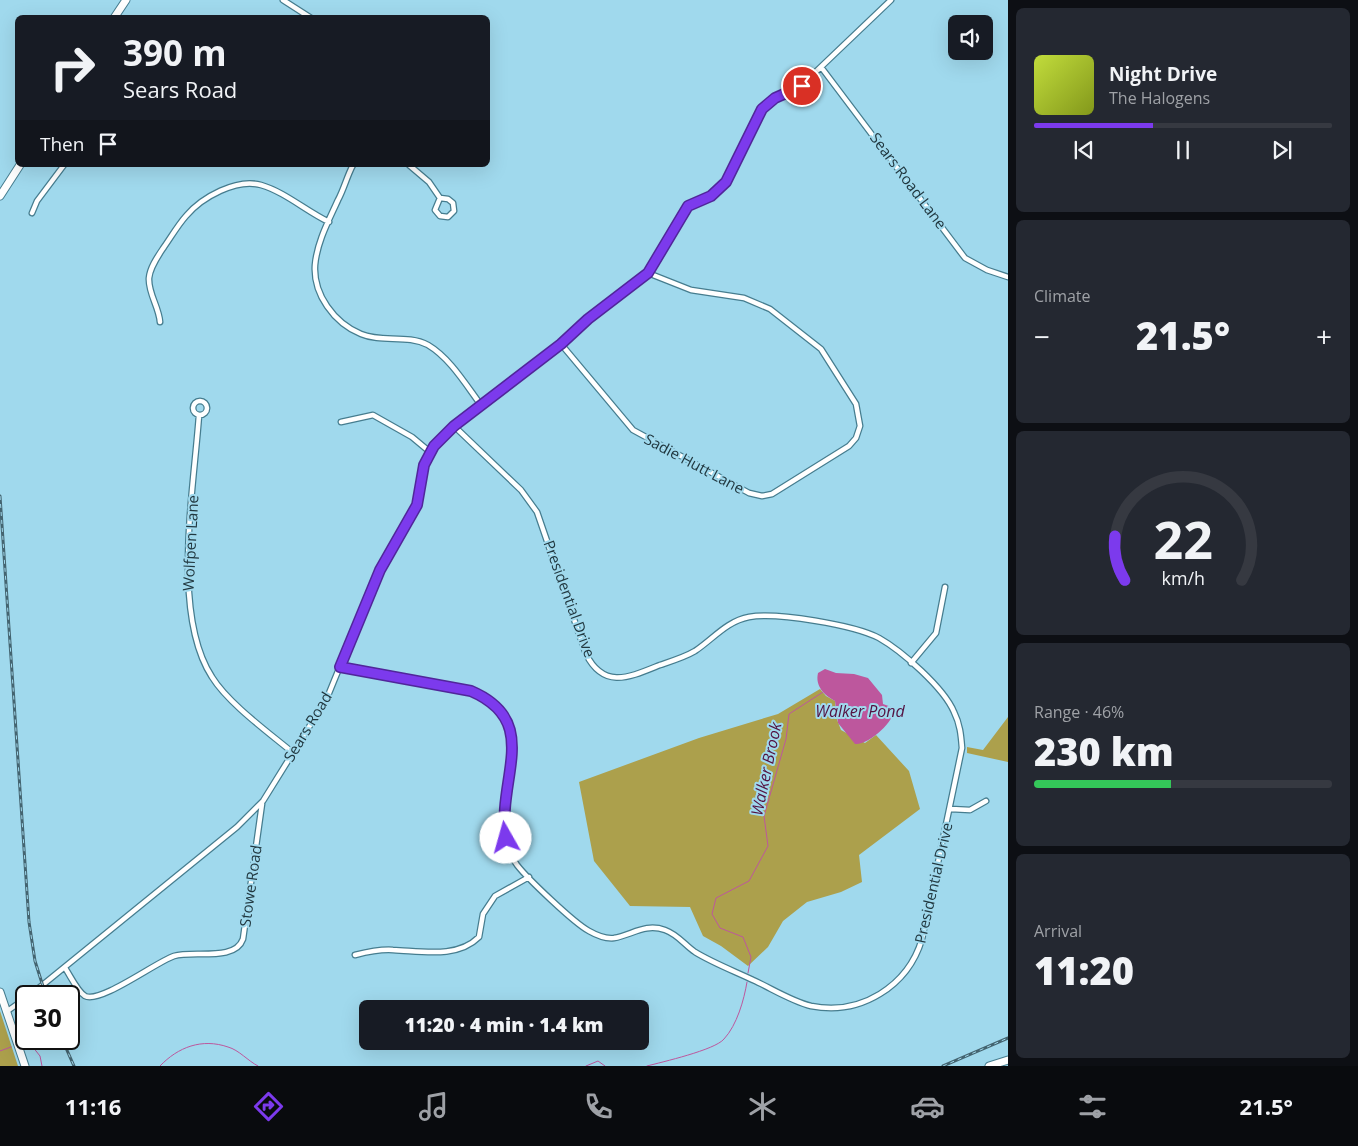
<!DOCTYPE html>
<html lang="en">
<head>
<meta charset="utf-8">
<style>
  body { margin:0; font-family:"Open Sans",sans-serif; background:#242831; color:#f1f3f6; height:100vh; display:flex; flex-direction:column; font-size:19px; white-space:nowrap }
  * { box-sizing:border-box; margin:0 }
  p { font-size:16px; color:#9ea1a6 }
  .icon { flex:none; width:28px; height:28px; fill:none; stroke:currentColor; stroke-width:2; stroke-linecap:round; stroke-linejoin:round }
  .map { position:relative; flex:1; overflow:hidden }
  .drawer { display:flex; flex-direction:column; gap:8px; padding:8px; background:#0d0f14; width:350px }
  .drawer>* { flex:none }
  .banner { position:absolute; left:15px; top:15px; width:475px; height:152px; border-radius:8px; box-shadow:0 5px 20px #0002; background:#171b24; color:#f1f3f6; overflow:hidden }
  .buttons { position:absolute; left:948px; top:15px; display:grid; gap:10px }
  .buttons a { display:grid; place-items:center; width:45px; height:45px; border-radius:8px; background:#171b24; box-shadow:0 5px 20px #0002; font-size:25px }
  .speed { position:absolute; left:15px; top:985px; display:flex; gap:10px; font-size:25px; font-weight:700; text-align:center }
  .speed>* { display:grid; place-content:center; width:65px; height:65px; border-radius:50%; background:#171b24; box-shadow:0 5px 20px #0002; line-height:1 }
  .speed .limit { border:2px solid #111; border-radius:8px; background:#fff; color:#111 }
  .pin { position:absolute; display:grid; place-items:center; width:42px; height:42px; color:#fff; margin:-21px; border:2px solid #fff; border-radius:50%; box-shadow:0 1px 5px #0007 }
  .me { position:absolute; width:55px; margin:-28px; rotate:353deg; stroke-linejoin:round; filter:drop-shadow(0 0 4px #0008) }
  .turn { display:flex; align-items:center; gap:18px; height:105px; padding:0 25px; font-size:22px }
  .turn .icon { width:65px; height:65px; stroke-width:2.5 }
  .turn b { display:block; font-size:35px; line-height:42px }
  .then { display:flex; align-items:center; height:48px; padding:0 25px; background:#0003; gap:10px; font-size:19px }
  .big { font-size:38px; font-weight:800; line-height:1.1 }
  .drawer .widget { flex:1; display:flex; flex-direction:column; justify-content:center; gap:8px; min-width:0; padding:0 18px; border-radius:8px; background:#242831 }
  .drawer .dial { align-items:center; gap:0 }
  .dial svg { height:130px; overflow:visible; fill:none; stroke:#363941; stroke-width:7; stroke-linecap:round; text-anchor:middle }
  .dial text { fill:#f1f3f6; stroke:none }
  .song { display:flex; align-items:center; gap:15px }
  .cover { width:60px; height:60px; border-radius:8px; background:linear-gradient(135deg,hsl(70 70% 55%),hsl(70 70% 35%)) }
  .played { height:5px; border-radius:2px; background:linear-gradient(90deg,#7c3aed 40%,#363941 40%) }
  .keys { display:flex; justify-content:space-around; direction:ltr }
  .heat { display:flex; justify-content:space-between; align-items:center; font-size:28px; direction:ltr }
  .charge { height:8px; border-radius:4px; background:linear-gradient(90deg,#34c759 46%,#363941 0) }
  .trip { position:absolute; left:359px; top:1000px; width:290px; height:50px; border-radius:8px; background:#171b24; box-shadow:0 5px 20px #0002; font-weight:800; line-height:50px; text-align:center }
  .tab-bar { display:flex; height:80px; justify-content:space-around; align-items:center; background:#090b0e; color:#9ea1a6 }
  .tab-bar .icon { width:35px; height:35px }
  .tab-bar .on { color:#7c3aed }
  .tab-bar b { font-size:22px; color:#f1f3f6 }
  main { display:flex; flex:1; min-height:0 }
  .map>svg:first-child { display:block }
  .green { fill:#aca04c }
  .water { fill:#bd579d }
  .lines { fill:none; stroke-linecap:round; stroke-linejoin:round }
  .stream { stroke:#bd579d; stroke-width:1 }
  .street-casing { stroke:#467d8f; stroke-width:7 }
  .secondary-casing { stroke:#467d8f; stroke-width:9 }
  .street { stroke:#fff; stroke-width:4.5 }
  .secondary { stroke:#fff; stroke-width:7 }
  .rail-casing { stroke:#446470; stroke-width:3 }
  .rail { stroke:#a0d9ed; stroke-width:1; stroke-dasharray:4; stroke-linecap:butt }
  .route-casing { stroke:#51269a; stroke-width:12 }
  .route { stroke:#7c3aed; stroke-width:9 }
  .labels { text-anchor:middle; stroke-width:4; stroke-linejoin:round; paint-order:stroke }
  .street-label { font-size:15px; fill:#213840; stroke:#a0d9ed }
  .water-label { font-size:16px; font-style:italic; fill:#531241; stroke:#a0d9ed }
</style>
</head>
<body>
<main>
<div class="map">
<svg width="1008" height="1066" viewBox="0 0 1008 1066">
  <rect width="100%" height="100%" fill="#a0d9ed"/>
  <path class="green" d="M820 689 826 696 835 701 836 717 841 730 865 743 876 735 909 771 920 809 859 855 862 882 841 892 807 902 783 921 768 947 748 966 721 946 703 936 690 907 630 906 594 861 579 782 699 738 778 714Z
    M1008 717V762L967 753V747L983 750Z
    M0 1011 18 1066H0Z"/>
  <path class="water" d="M825 669 836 673 854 674 868 678 882 695 883 704 894 708C896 721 867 746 855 744L838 723 835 701C824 695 815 686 818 673Z"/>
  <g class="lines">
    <path class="stream" d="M748 973 751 957 743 937 720 928 712 914 716 898 749 881 768 846 764 816 786 739 789 714 823 692
      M25 1042 28 1041 40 1056 42 1066
      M0 1051 11 1047
      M160 1066C178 1047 202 1038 228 1047 239 1050 248 1061 258 1066
      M586 1066 598 1061 605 1066
      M647 1066C662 1062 715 1050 724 1039 737 1025 744 1000 747 982"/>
    <g class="street-casing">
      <path id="street" d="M283 0 311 18
        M821 67 965 258 987 270 1008 277
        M353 165C347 176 344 189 338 200 329 220 317 242 315 265 313 294 334 323 361 334 382 343 407 334 428 345 450 358 466 385 481 405
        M409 165 429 182 440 198 448 199 453 203 454 211 448 217 440 216 435 210 440 198
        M32 213 37 201 64 165
        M160 322C159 307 148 293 149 278 150 267 158 256 164 247 171 237 178 225 186 216 202 197 237 178 261 185 285 192 306 211 329 222
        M561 344 633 430 749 493 762 496 772 494 849 446 856 438 860 426 856 404 821 349 770 309 744 298 691 290 648 273
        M193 408a7 7 0 1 1 14 0a7 7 0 1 1-14 0Z
        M199 415C194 488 171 614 212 677 228 703 268 732 292 752
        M341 422 373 415 412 437 430 452
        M911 663 936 633 945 587
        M339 667 471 691C555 727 474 806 517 865 527 878 574 923 589 931 596 935 605 939 614 938 632 935 645 923 665 930 677 934 685 945 695 952 713 963 734 971 753 980 771 988 791 1001 811 1006 861 1016 908 986 922 939L962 748C961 735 960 724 954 712 944 688 902 651 879 638 854 625 777 612 749 617 727 621 713 639 695 651 685 657 672 661 660 665 630 677 604 690 586 654L537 512 521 490 454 426
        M951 809 970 810 986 801
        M355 955C367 952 380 949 393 950 421 951 457 959 479 937L483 914 495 896 529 877
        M65 968C70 975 77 991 85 996 100 1004 156 962 174 956 193 950 235 962 243 939L262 804
        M29 996 237 827 263 801 327 698 374 583 417 505 424 465 434 446 454 426 561 344 588 319 648 273 687 207 715 193 726 182 762 109 775 98 802 85 891 0
        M6 1012 26 998"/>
    </g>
    <g class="secondary-casing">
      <path id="secondary" d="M114 18 126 0
        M0 196 20 165
        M0 992 25 1066
        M989 1066 1008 1060"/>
    </g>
    <use href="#street" class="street"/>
    <use href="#secondary" class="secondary"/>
    <g class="rail-casing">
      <path id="rail" d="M0 496 29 922 35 961 46 996
        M62 1039 74 1066
        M943 1066 1008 1038"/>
    </g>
    <use href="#rail" class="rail"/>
  </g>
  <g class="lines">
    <g class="route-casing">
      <path id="route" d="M506 838C496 779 543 722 471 691L340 667 380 570 417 505 424 465 434 446 454 426 561 344 588 319 648 273 688 206 711 196 726 182 762 109 775 98 802 86"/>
    </g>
    <use href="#route" class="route"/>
  </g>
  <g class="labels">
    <g class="street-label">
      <text transform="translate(908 181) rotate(53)" y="5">Sears Road Lane</text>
      <text transform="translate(694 464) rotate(28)" y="5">Sadie Hutt Lane</text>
      <text transform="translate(191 543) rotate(-87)" y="5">Wolfpen Lane</text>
      <text transform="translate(569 599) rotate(70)" y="5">Presidential Drive</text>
      <text transform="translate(308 727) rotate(-59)" y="5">Sears Road</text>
      <text transform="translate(934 883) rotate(-77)" y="5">Presidential Drive</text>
      <text transform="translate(251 886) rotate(-82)" y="5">Stowe Road</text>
    </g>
    <g class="water-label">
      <text x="860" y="717">Walker Pond</text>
      <text transform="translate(766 769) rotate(-78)" y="6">Walker Brook</text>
    </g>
  </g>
</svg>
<div class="buttons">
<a><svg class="icon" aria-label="sound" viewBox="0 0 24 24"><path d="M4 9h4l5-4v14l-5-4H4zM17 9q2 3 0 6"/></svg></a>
</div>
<div class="speed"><div class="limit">30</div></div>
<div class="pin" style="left:802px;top:86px;background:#d93025"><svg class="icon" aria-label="arrive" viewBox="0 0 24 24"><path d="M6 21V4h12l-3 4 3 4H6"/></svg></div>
<svg class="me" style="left:506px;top:838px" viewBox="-20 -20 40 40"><circle r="19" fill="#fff"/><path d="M0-13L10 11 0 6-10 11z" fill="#7c3aed"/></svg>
<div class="trip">11:20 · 4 min · 1.4 km</div>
<div class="banner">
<div class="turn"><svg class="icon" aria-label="right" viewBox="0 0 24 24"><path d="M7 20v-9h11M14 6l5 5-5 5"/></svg><div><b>390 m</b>Sears Road</div></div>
<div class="then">Then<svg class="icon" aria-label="arrive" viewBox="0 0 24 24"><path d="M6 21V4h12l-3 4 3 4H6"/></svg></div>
</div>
</div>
<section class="drawer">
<div class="widget">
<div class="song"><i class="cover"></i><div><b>Night Drive</b><p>The Halogens</p></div></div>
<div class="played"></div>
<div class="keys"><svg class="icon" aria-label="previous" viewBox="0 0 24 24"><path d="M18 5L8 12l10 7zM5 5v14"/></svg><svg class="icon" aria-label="pause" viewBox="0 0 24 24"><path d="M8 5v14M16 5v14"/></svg><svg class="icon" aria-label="next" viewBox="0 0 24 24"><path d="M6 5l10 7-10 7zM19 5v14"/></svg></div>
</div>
<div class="widget"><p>Climate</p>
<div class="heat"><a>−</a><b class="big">21.5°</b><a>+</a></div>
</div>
<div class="widget dial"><svg viewBox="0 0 100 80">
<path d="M14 69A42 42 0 1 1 86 69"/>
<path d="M14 69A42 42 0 0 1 8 42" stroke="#7c3aed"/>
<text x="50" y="56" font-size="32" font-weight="700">22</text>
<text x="50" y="72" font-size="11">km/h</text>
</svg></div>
<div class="widget"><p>Range · 46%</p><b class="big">230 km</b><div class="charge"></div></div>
<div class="widget"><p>Arrival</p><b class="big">11:20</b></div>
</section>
</main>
<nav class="tab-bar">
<b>11:16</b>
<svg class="icon on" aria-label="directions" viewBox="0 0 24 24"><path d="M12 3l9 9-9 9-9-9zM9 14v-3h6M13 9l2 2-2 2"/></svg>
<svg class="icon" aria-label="music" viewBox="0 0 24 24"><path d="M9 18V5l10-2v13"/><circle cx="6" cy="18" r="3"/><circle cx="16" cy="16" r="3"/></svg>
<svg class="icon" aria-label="phone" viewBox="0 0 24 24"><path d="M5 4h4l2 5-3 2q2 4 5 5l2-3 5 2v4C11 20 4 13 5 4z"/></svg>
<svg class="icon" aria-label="climate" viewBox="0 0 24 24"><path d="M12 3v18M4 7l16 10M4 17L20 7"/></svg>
<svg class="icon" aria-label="car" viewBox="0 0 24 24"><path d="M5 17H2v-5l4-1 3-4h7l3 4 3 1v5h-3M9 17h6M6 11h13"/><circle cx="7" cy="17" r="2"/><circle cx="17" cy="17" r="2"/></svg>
<svg class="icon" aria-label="filters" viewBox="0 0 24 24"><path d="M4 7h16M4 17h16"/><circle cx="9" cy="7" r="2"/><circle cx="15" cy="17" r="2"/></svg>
<b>21.5°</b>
</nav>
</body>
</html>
